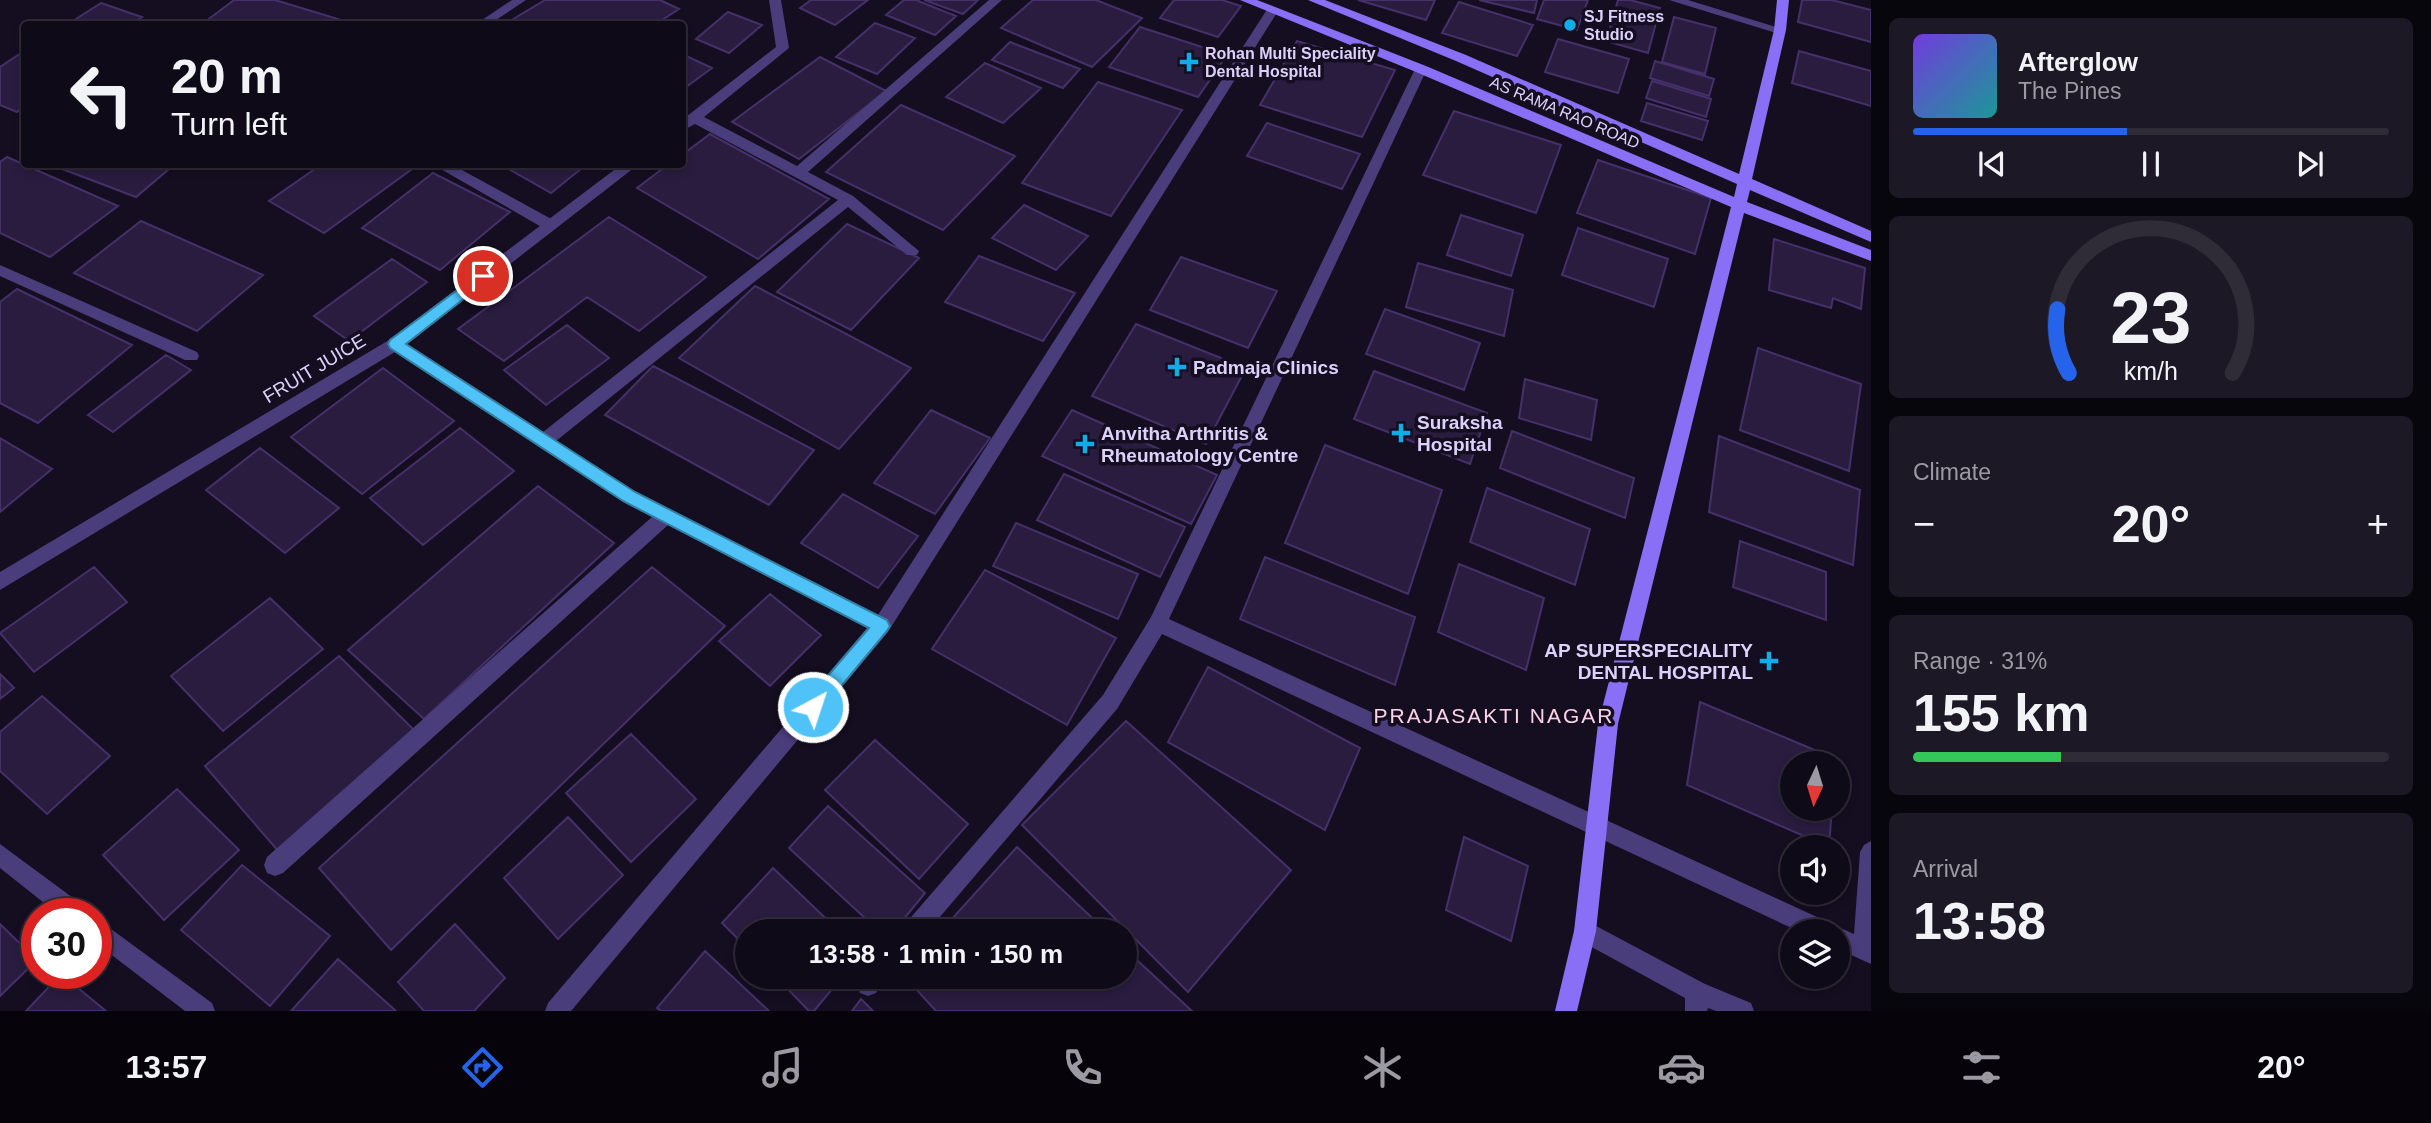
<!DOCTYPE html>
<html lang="en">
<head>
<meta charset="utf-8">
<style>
  body { margin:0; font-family:Arial,sans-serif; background:#1d1825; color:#f1f3f6; height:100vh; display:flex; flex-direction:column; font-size:26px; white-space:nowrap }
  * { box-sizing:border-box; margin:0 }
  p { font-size:23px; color:#9b9aa2 }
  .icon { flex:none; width:38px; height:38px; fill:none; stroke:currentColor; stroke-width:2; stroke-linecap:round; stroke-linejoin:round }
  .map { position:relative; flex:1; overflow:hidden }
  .details { display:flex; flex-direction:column; gap:18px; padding:18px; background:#08060d; width:560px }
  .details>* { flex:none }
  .guide { position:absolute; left:21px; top:21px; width:665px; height:147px; border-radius:7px; box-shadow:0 4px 10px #0003,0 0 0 2px #2f2b37; background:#0f0a18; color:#f1f3f6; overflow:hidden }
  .needle { width:46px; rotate:184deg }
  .controls { position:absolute; left:1780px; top:751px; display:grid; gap:14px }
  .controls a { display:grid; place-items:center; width:70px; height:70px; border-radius:50%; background:#0f0a18; box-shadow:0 4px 10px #0003,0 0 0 2px #2f2b37; font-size:35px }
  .speed { position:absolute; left:21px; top:898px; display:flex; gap:14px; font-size:35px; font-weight:700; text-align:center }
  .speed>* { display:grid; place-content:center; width:91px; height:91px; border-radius:50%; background:#0f0a18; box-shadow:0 4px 10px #0003,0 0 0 2px #2f2b37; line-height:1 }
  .speed .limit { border:10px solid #d22; background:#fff; color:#111 }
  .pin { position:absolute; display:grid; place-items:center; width:60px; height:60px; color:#fff; margin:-30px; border:4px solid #fff; border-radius:50%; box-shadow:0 2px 7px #0007 }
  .me { position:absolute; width:77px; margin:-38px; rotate:40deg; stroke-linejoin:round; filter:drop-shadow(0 0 5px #0008) }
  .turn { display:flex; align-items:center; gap:24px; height:147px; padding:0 35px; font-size:32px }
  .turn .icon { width:91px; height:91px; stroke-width:2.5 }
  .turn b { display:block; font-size:49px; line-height:60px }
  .big { font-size:52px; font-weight:800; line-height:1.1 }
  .details .card { flex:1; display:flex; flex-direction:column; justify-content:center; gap:10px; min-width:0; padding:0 24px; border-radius:10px; background:#1d1825 }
  .details .dial { align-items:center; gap:0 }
  .dial svg { height:182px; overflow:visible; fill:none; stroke:#2f2b37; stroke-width:7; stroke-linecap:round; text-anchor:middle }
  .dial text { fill:#f1f3f6; stroke:none }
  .song { display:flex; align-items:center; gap:21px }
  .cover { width:84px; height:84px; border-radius:10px; background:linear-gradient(135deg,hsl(260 70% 55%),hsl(180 70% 35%)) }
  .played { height:7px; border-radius:4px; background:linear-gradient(90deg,#2563eb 45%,#2f2b37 45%) }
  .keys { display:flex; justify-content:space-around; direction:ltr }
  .heat { display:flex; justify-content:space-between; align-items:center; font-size:38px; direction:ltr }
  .charge { height:10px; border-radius:5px; background:linear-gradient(90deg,#34c759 31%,#2f2b37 0) }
  .trip { position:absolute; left:735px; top:919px; width:402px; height:70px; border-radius:35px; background:#0f0a18; box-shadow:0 4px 10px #0003,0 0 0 2px #2f2b37; font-weight:800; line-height:70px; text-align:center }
  .tab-bar { display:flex; height:112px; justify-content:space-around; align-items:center; background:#06040a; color:#9b9aa2 }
  .tab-bar .icon { width:49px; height:49px }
  .tab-bar .selected { color:#2563eb }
  .tab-bar b { font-size:32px; color:#f1f3f6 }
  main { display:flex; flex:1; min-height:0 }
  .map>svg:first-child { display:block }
  .building { fill:#291c3f; stroke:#45306a; stroke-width:2 }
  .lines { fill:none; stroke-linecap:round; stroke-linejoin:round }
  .lane { fill:#4a3d7b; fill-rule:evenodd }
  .street { fill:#4a3d7b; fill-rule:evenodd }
  .secondary { fill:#896ff5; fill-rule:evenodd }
  .route { fill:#4fc3f7; stroke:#337fa1; stroke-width:2 }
  .poi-dot { fill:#11ace7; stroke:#140e20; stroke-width:2.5 }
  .labels { text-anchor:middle; stroke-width:7; stroke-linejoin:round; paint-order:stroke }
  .far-poi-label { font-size:16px; font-weight:bold; fill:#ddd1fc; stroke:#140e20; text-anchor:start }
  .far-street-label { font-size:16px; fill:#ddd1fc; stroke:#140e20 }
  .poi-label { font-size:19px; font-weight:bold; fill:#ddd1fc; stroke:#140e20; text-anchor:start }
  .street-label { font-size:19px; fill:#ddd1fc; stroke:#140e20 }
  .neighbourhood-label { font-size:21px; letter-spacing:2px; fill:#fcd2e5; stroke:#140e20 }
</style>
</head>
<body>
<main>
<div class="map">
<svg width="1871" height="1011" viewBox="0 0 1871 1011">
  <rect width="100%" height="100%" fill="#140e20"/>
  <path class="building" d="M234 0H275L348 22 345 24H216L206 21Z
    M545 0H660L679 9 656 24H505Z
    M811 0H868L835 25 800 8Z
    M904 0H916L956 16 935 35 886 15Z
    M924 0H978L963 14Z
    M1033 0H1096L1142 18 1092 67 1001 28Z
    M1174 0H1222L1241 6 1218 37 1160 18Z
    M1358 0H1435L1426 20Z
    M1479 0H1537L1534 13Z
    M1544 0H1588L1577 30 1537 19Z
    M1618 0H1630L1660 8 1648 53 1606 41Z
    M1802 0H1832L1871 10V42L1798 22Z
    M1459 2 1533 25 1517 56 1442 33Z
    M101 3 142 17 132 24H68Z
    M728 12 762 25 729 53 696 39Z
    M1674 17 1716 28 1705 74 1662 62Z
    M875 23 915 38 877 74 836 57Z
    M1140 27 1227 55 1198 97 1109 67Z
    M1558 39 1629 59 1618 93 1545 72Z
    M1297 41 1395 70 1362 137 1260 105Z
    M1010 42 1080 69 1063 88 992 60Z
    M24 51V106L17 112 0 105V67Z
    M1799 51 1871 71V106L1792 83Z
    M682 54 712 68 682 90Z
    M820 57 886 91 799 159 732 122Z
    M1655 61 1714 79 1709 96 1650 78Z
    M985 63 1041 88 1003 123 946 97Z
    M1652 81 1711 99 1706 117 1646 98Z
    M1098 82 1182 110 1111 216 1022 183Z
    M1647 103 1708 121 1702 140 1641 121Z
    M901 105 1015 156 943 230 826 172Z
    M1454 111 1561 145 1536 213 1423 175Z
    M1267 123 1360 154 1342 189 1247 156Z
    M710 134 829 199 758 259 637 188 669 164H682V155Z
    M7 157 118 206 50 257 0 233V162Z
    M1598 160 1711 198 1695 254 1577 213Z
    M49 164H175L136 197Z
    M322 164H419L324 233 269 201Z
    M500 164H587L551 193Z
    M433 173 510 212 440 270 362 228Z
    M1024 205 1088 236 1056 270 992 238Z
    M1461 215 1523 235 1511 276 1447 255Z
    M609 217 706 277 639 331 587 297 504 361 458 329Z
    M141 221 263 275 197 331 74 273Z
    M847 224 919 258 851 330 777 292Z
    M1578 228 1668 259 1654 307 1562 275Z
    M1774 239 1865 268 1861 309 1833 298 1831 308 1769 290Z
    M979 256 1075 293 1043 341 945 302Z
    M1181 257 1277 291 1248 348 1150 310Z
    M392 259 427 282 349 341 314 316Z
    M1418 263 1513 290 1504 336 1406 307Z
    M755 286 911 368 839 449 679 358Z
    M17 289 132 345 38 423 0 403V302Z
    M1385 309 1480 343 1464 390 1366 354Z
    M1136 324 1246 368 1206 444 1092 396Z
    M567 325 609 358 546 405 504 370Z
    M1758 348 1861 384 1849 471 1740 430Z
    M166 355 191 370 113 432 88 415Z
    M653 366 814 450 769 505 605 415Z
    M383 368 454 421 362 494 291 437Z
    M1374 371 1487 413 1470 464 1354 419Z
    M1525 379 1597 400 1591 440 1519 418Z
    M931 410 990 438 935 514 874 483Z
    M1072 410 1217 475 1191 524 1042 456Z
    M460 428 514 471 423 545 370 498Z
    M1512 431 1634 478 1625 518 1500 468Z
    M1719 436 1860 490 1853 565 1709 512Z
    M0 438 52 469 0 512Z
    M1325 445 1442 490 1408 594 1285 543Z
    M260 448 339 508 285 553 206 490Z
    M1064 474 1185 527 1160 577 1037 520Z
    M538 486 614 543 424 719 348 650Z
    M1487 488 1590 529 1575 585 1470 542Z
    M843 494 918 536 878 588 801 543Z
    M1016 523 1138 574 1118 619 993 566Z
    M1740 541 1826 572V620L1733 587Z
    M1265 557 1415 617 1395 685 1240 619Z
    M1459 564 1544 598 1526 670 1438 632Z
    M94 567 127 602 34 672 0 633Z
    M652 567 725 626 391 950 319 868Z
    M985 570 1116 638 1067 725 932 649Z
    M770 594 821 635 770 686 719 641Z
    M270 598 323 649 223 731 171 676Z
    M339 656 415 731 279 852 205 766Z
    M1208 667 1360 748 1325 830 1168 742Z
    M0 674 14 688 0 699Z
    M42 696 110 756 47 814 0 771V732Z
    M1700 702 1836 759V763H1792V808H1832L1829 847 1687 785Z
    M1126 721 1291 870 1188 992 1022 825Z
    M631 734 696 799 631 862 566 793Z
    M875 740 968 824 919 879 825 790Z
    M177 789 239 850 164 920 103 855Z
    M828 806 925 893 894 931H879L789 848Z
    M568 817 623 875 558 939 504 878Z
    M1464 837 1528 866 1511 941 1446 910Z
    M1017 847 1106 931H941Z
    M242 865 330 936 270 1006 181 930Z
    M773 868 839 931H747V948L722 923Z
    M0 924 37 960 0 996Z
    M455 924 505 978 474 1011H424L398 982Z
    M1125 949 1192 1011H936L904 976H1125Z
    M705 951 769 1011H661L657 1008Z
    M338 959 396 1011H291Z
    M61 974 106 1011H26Z
    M775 976H843L814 1011H809Z
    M861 999 873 1011H852Z"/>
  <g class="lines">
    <path class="lane" d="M432 164H451L555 221 557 225 555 229H545Z
      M1585 920 1705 984 1751 1003 1754 1011H1716L1708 1008 1707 1011H1685V998L1577 939 1574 931 1577 923Z"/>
    <path class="street" d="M512 0H526L490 24H476Z
      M769 0H781L789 48 704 117 797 166 989 0H1002L808 172 853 196 919 251 917 255H907L848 207 556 441 635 492 878 615 1266 11 1272 7 1278 11 888 632 571 1011H545L548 1003 867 628 668 525 283 873 275 876 267 873 264 865 267 857 652 517 623 502 395 352 0 590V572L389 340 622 164H639L407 344 543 432 838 200 695 124 682 131V120L776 47Z
      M1669 0H1688L1786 30 1780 34 1776 33Z
      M1421 65 1427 69 1169 619 1830 923 1832 929 1838 927 1854 934 1860 852 1864 845 1871 841V964L1838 949V931H1798L1162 634 1117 709 928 931H903L906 923 1103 695 1151 617 1415 69Z
      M0 265 197 352 199 356 197 360H185L0 276Z
      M0 844 84 906 87 914H58L0 868Z
      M96 918 212 1003 215 1011H185L96 943Z
      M861 976H887L876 993 868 996 860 993 857 985Z"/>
    <path class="secondary" d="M1240 0H1257L1426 66 1734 197 1737 184 1456 61 1308 0H1325L1466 55 1739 174 1774 30 1777 0H1789L1786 30 1752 179 1871 231V242L1750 190 1747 202 1871 250V261L1744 213 1618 724 1596 931 1577 1011H1555L1574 931 1598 724 1731 207 1416 72Z"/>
  </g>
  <path class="route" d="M483 271 488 272V280L406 344 635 492 887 620 890 626 887 631 819 713 813 715 806 713 804 707 806 701 869 628 623 501 390 348 388 344 390 340Z"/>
  <g class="poi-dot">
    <circle cx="1570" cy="25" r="7"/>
    <path d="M1185.5 51.5h7v7h7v7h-7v7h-7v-7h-7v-7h7z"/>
    <path d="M1173.5 356.5h7v7h7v7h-7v7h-7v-7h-7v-7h7z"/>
    <path d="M1397.5 422.5h7v7h7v7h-7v7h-7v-7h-7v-7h7z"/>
    <path d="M1081.5 433.5h7v7h7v7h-7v7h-7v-7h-7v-7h7z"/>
    <path d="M1765.5 650.5h7v7h7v7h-7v7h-7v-7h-7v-7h7z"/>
  </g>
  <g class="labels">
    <g class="far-poi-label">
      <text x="1584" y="22">SJ Fitness<tspan x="1584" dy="18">Studio</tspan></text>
      <text x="1205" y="59">Rohan Multi Speciality<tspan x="1205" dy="18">Dental Hospital</tspan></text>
    </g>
    <g class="far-street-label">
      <text transform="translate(1565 112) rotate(23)" y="6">AS RAMA RAO ROAD</text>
    </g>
    <g class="poi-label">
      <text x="1193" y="374">Padmaja Clinics</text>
      <text x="1417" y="429">Suraksha<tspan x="1417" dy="22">Hospital</tspan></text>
      <text x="1101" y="440">Anvitha Arthritis &amp;<tspan x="1101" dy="22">Rheumatology Centre</tspan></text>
      <text x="1753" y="657" text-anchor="end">AP SUPERSPECIALITY<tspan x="1753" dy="22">DENTAL HOSPITAL</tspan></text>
    </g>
    <g class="street-label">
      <text transform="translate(314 368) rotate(-31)" y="7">FRUIT JUICE</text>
    </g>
    <g class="neighbourhood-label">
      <text x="1494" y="723">PRAJASAKTI NAGAR</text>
    </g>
  </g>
</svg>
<div class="controls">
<a><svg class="needle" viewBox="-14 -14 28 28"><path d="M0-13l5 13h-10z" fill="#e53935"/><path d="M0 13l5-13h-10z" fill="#9b9aa2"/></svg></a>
<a><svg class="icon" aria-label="sound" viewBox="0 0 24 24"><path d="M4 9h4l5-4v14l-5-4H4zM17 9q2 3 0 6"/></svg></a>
<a><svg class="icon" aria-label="layers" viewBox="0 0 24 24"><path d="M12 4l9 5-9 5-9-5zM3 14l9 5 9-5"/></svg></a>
</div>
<div class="speed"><div class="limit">30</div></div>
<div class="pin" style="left:483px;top:276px;background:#d93025"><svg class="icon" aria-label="arrive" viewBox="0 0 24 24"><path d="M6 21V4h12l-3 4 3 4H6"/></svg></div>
<svg class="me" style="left:813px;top:707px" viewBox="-20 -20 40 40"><circle r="17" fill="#4fc3f7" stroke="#fff" stroke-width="3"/><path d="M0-11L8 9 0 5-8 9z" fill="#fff"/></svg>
<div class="trip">13:58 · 1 min · 150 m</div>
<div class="guide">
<div class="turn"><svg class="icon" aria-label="left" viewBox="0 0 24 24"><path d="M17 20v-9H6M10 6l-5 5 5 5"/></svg><div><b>20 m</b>Turn left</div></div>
</div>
</div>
<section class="details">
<div class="card">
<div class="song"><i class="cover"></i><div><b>Afterglow</b><p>The Pines</p></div></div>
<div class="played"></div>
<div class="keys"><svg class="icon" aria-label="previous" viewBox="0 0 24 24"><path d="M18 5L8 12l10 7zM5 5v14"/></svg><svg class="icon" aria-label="pause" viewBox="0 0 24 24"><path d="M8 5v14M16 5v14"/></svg><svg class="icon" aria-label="next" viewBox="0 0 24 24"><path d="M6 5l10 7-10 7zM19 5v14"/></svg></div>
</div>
<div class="card dial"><svg viewBox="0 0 100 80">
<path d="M14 69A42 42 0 1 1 86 69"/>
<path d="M14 69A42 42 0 0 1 9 41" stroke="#2563eb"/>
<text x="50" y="56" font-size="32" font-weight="700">23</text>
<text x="50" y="72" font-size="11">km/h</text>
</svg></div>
<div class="card"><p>Climate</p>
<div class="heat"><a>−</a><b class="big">20°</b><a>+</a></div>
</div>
<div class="card"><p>Range · 31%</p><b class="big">155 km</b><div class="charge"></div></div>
<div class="card"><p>Arrival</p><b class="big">13:58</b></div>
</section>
</main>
<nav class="tab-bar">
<b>13:57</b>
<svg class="icon selected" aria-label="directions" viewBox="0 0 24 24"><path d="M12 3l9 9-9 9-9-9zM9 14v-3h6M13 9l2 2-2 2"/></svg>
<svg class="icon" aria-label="music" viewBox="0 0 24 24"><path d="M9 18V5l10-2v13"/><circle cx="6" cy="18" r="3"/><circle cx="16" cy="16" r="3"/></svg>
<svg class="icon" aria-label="phone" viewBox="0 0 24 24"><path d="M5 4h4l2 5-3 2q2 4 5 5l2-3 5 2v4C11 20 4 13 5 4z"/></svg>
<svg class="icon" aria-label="climate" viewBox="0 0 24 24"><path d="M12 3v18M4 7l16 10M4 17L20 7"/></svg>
<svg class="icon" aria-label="car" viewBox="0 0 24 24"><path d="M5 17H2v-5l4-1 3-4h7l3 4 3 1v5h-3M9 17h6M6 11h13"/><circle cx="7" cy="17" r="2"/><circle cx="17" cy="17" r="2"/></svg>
<svg class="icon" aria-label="filters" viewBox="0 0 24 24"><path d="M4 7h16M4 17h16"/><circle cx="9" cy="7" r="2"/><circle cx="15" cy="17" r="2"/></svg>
<b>20°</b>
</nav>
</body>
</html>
